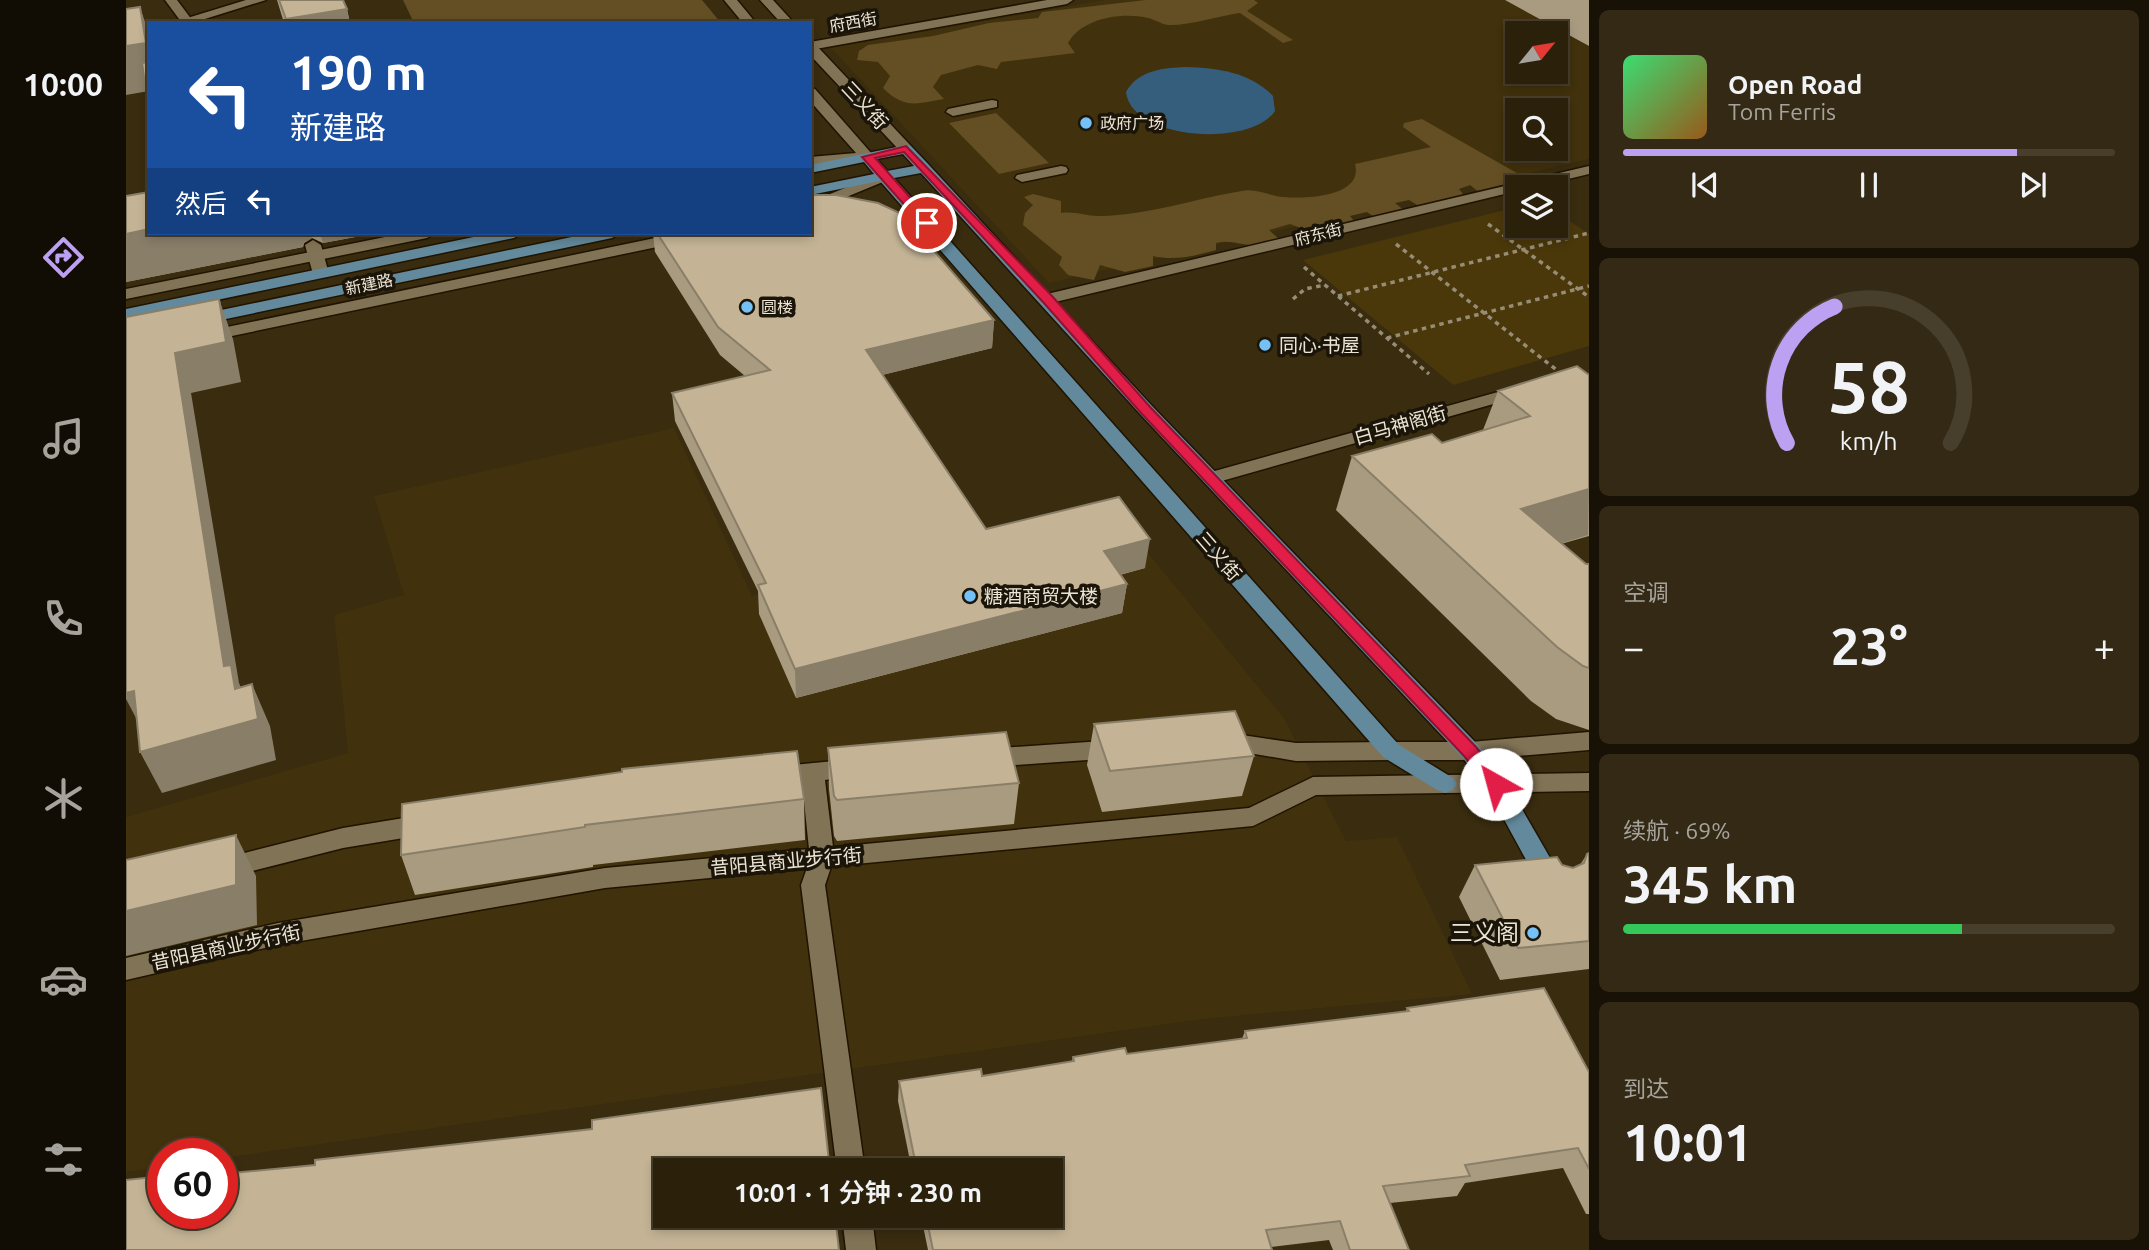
<!DOCTYPE html>
<html lang="zh">
<head>
<meta charset="utf-8">
<style>
  body { margin:0; font-family:Ubuntu,"Noto Sans SC",sans-serif; background:#332914; color:#f1f3f6; height:100vh; display:flex; flex-direction:column; font-size:26px; white-space:nowrap }
  * { box-sizing:border-box; margin:0 }
  p { font-size:23px; color:#a6a39d }
  .icon { flex:none; width:38px; height:38px; fill:none; stroke:currentColor; stroke-width:2; stroke-linecap:round; stroke-linejoin:round }
  .map { position:relative; flex:1; overflow:hidden }
  .side { display:flex; flex-direction:column; gap:10px; padding:10px; background:#181206; width:560px }
  .side>* { flex:none }
  .top-card { position:absolute; left:21px; top:21px; width:665px; height:214px; border-radius:0px; box-shadow:0 4px 10px #0003,0 0 0 2px #473e2c; background:#1a4fa0; color:#fff; overflow:hidden }
  .needle { width:46px; rotate:60deg }
  .controls { position:absolute; left:1379px; top:21px; display:grid; gap:14px }
  .controls a { display:grid; place-items:center; width:63px; height:63px; border-radius:0px; background:#2b210b; box-shadow:0 4px 10px #0003,0 0 0 2px #473e2c; font-size:35px }
  .speed { position:absolute; left:21px; top:1138px; display:flex; gap:14px; font-size:35px; font-weight:700; text-align:center }
  .speed>* { display:grid; place-content:center; width:91px; height:91px; border-radius:50%; background:#2b210b; box-shadow:0 4px 10px #0003,0 0 0 2px #473e2c; line-height:1 }
  .speed .limit { border:10px solid #d22; background:#fff; color:#111 }
  .pin { position:absolute; display:grid; place-items:center; width:60px; height:60px; color:#fff; margin:-30px; border:4px solid #fff; border-radius:50%; box-shadow:0 2px 7px #0007 }
  .me { position:absolute; width:77px; margin:-38px; rotate:322deg; stroke-linejoin:round; filter:drop-shadow(0 0 5px #0008) }
  .turn { display:flex; align-items:center; gap:24px; height:147px; padding:0 28px; font-size:32px }
  .turn .icon { width:91px; height:91px; stroke-width:2.5 }
  .turn b { display:block; font-size:49px; line-height:60px }
  .then { display:flex; align-items:center; height:66px; padding:0 28px; background:#0003; gap:14px; font-size:26px }
  .big { font-size:52px; font-weight:600; line-height:1.1 }
  .side .tile { flex:1; display:flex; flex-direction:column; justify-content:center; gap:10px; min-width:0; padding:0 24px; border-radius:10px; background:#332914 }
  .side .dial { align-items:center; gap:0 }
  .dial svg { height:182px; overflow:visible; fill:none; stroke:#473e2c; stroke-width:7; stroke-linecap:round; text-anchor:middle }
  .dial text { fill:#f1f3f6; stroke:none }
  .song { display:flex; align-items:center; gap:21px }
  .cover { width:84px; height:84px; border-radius:10px; background:linear-gradient(135deg,hsl(140 70% 55%),hsl(30 70% 35%)) }
  .played { height:7px; border-radius:4px; background:linear-gradient(90deg,#bca0f2 80%,#473e2c 80%) }
  .keys { display:flex; justify-content:space-around; direction:ltr }
  .heat { display:flex; justify-content:space-between; align-items:center; font-size:38px; direction:ltr }
  .charge { height:10px; border-radius:5px; background:linear-gradient(90deg,#34c759 69%,#473e2c 0) }
  .trip { position:absolute; left:527px; top:1158px; width:410px; height:70px; border-radius:0px; background:#2b210b; box-shadow:0 4px 10px #0003,0 0 0 2px #473e2c; font-weight:600; line-height:70px; text-align:center }
  main { display:flex; flex:1; min-height:0 }
  .tab-bar { display:flex; flex-direction:column; width:126px; justify-content:space-around; align-items:center; background:#110d04; color:#a6a39d }
  .tab-bar .icon { width:49px; height:49px }
  .tab-bar .active { color:#bca0f2 }
  .tab-bar b { font-size:32px; color:#f1f3f6 }
  .map>svg:first-child { display:block }
  .built { fill:#41310c; fill-rule:evenodd }
  .green { fill:#4a380a }
  .forest { fill:#644f24 }
  .water { fill:#355e7c }
  .lines { fill:none; stroke-linecap:round; stroke-linejoin:round }
  .service-casing { stroke:#201400; stroke-width:3 }
  .pedestrian-casing { stroke:#201400; stroke-width:3 }
  .minor-casing { stroke:#201400; stroke-width:3 }
  .tertiary-casing { stroke:#201400; stroke-width:3 }
  .secondary-casing { stroke:#201400; stroke-width:3 }
  .primary-casing { stroke:#201400; stroke-width:3 }
  .path { stroke:#978d76; stroke-width:3.5; stroke-dasharray:4.5 4.5; stroke-linecap:butt }
  .service { fill:#817355; fill-rule:evenodd }
  .pedestrian { fill:#817355; fill-rule:evenodd }
  .minor { fill:#817355; fill-rule:evenodd }
  .tertiary { fill:#817355; fill-rule:evenodd }
  .secondary { fill:#817355; fill-rule:evenodd }
  .primary { fill:#63899c; fill-rule:evenodd }
  .wall { fill:#a99b80 }
  .shaded-wall { fill:#897e68 }
  .building { fill:#c4b495; stroke:#897e68; stroke-width:2 }
  .route { fill:#e11d48; stroke:#92132f; stroke-width:2 }
  .poi-dot { fill:#75c0f6; stroke:#1b1509; stroke-width:2.5 }
  .labels { text-anchor:middle; stroke-width:7; stroke-linejoin:round; paint-order:stroke }
  .far-street-label { font-size:16px; fill:#ece4d4; stroke:#1b1509 }
  .far-poi-label { font-size:16px; fill:#ece4d4; stroke:#1b1509; text-anchor:start }
  .street-label { font-size:19px; fill:#ece4d4; stroke:#1b1509 }
  .poi-label { font-size:19px; fill:#ece4d4; stroke:#1b1509; text-anchor:start }
  .near-poi-label { font-size:23px; fill:#ece4d4; stroke:#1b1509; text-anchor:end }
</style>
</head>
<body>
<main>
<nav class="tab-bar">
<b>10:00</b>
<svg class="icon active" aria-label="directions" viewBox="0 0 24 24"><path d="M12 3l9 9-9 9-9-9zM9 14v-3h6M13 9l2 2-2 2"/></svg>
<svg class="icon" aria-label="music" viewBox="0 0 24 24"><path d="M9 18V5l10-2v13"/><circle cx="6" cy="18" r="3"/><circle cx="16" cy="16" r="3"/></svg>
<svg class="icon" aria-label="phone" viewBox="0 0 24 24"><path d="M5 4h4l2 5-3 2q2 4 5 5l2-3 5 2v4C11 20 4 13 5 4z"/></svg>
<svg class="icon" aria-label="climate" viewBox="0 0 24 24"><path d="M12 3v18M4 7l16 10M4 17L20 7"/></svg>
<svg class="icon" aria-label="car" viewBox="0 0 24 24"><path d="M5 17H2v-5l4-1 3-4h7l3 4 3 1v5h-3M9 17h6M6 11h13"/><circle cx="7" cy="17" r="2"/><circle cx="17" cy="17" r="2"/></svg>
<svg class="icon" aria-label="filters" viewBox="0 0 24 24"><path d="M4 7h16M4 17h16"/><circle cx="9" cy="7" r="2"/><circle cx="15" cy="17" r="2"/></svg>
</nav>
<div class="map">
<svg width="1463" height="1250" viewBox="0 0 1463 1250">
  <rect width="100%" height="100%" fill="#392c0f"/>
  <path class="built" d="M978 0H1463V159L923 283 705 48ZM1391 33H1430V72H1391ZM1391 110H1430V149H1391Z
    M548 428 626 596 984 507 1158 718 1220 841 1271 837 1346 994 1077 1019 96 1158V1153H37V1167L0 1172V817L222 753 208 615 278 595 248 496Z"/>
  <path class="green" d="M1391 207V226H1430V212L1463 234V346L1327 385 1177 260Z"/>
  <path class="forest" d="M277 0H576L595 23H288Z
    M1020 0H1128L1132 3 1121 11 1167 40 1157 43 1114 13C1093 16 1062 26 1042 25 1035 24 1028 19 1022 18 996 12 956 18 942 43L949 53 875 62 871 69 852 65 815 75 807 87 818 99C790 104 778 109 757 88L764 76 752 62 731 60 733 51 742 45 807 36 863 23 912 18 916 12Z
    M870 113 923 163 873 174 823 123Z
    M1296 119 1405 181 1354 193 1344 185 1333 189 1340 198 1293 206 1283 200 1269 203 1279 211 1248 217 1241 212 1224 216 1229 222 1185 232 1164 224 1143 230 1153 239C1146 241 1138 244 1130 245 1115 246 1105 239 1090 243V250C1068 256 1049 261 1027 256V266L999 272 974 265 968 280 942 275 933 265 936 257 897 225 899 213 907 205 898 197 907 194 935 201V213C949 211 959 216 972 216 986 216 1002 214 1015 212 1049 207 1082 196 1116 191 1129 188 1144 196 1158 197 1179 199 1238 197 1229 164L1305 147 1277 127 1278 123Z"/>
  <path class="water" d="M1060 67C1091 68 1124 72 1147 96L1149 111C1125 148 1005 140 1000 92 1012 70 1037 68 1060 67Z"/>
  <g class="lines">
    <g class="service-casing">
      <path id="service" d="M39 0H51L66 20 64 23H56Z"/>
    </g>
    <g class="pedestrian-casing">
      <path id="pedestrian" d="M866 100 871 101V107L827 116 820 112 822 109Z
        M935 166 940 167 942 170 940 173 896 182 889 178 891 175Z
        M1096 732 1170 743 1265 742 1273 745 1276 751 1273 757 1265 760 1170 761 1088 747 1085 741 1088 735Z
        M991 740 999 743 1002 749 999 755 991 758 859 767 851 764 848 758 851 752 859 749Z
        M729 759 737 762 741 768 737 774 699 780 707 847 1123 808 1187 777 1319 775 1327 778 1331 784 1327 790 1319 793 1190 795 1127 826 479 888 152 945 0 980V958L152 923 479 868 683 849 676 782 646 785 638 782 634 776 638 770 646 767Z
        M302 814 310 817 314 824 310 831 302 834 217 848 95 879 86 876 83 869 86 862 95 859 217 828Z"/>
    </g>
    <g class="minor-casing">
      <path id="minor" d="M187 240 195 245 203 274 201 277H189L187 274 179 245Z
        M696 848 705 851 708 858 699 885 739 1171H711L675 885 687 851Z
        M716 1216H746L750 1250H720Z"/>
    </g>
    <g class="tertiary-casing">
      <path id="tertiary" d="M921 0H947L941 4 684 50V42Z
        M1463 166V174L1409 187H1391V191L921 304 913 299 921 294Z
        M1397 385 1403 386 1406 390 1403 394 1085 484 1078 482 1076 478 1078 474Z"/>
    </g>
    <g class="secondary-casing">
      <path id="secondary" d="M120 0H140L66 23H45Z
        M598 0H611L630 23H617Z
        M634 0H647L668 23H655Z
        M684 43 689 44 785 146V152H775L684 55Z
        M684 88 689 89 746 154V160L684 165V157L730 153 684 101Z
        M759 172 766 176 764 179 684 212V202Z
        M279 233H309L301 238 0 299V289Z
        M553 233H582L574 238 77 342 69 337 77 332Z
        M1463 732V750L1344 760H1265L1257 757 1254 751 1257 745 1265 742H1344Z
        M1463 773V791L1319 793 1311 790 1307 784 1311 778 1319 775Z"/>
    </g>
    <g class="primary-casing">
      <path id="primary" d="M780 145 785 146 803 165 1027 407 1352 745 1378 778 1434 875 1437 882 1434 889 1425 892 1416 889 1362 790 1336 757 1015 415 795 173 768 178 1273 745 1327 778 1331 784 1327 790 1319 793 1311 790 1257 757 754 181 684 195V187L748 174 738 162 684 173V165ZM777 154 788 166 761 171 751 159Z
        M367 233H396L388 238 0 319V309Z
        M465 233H494L486 238 71 325 63 320 71 315Z"/>
    </g>
    <path class="path" d="M1362 224 1463 297
      M1270 244 1437 375
      M1178 267 1303 374
      M1212 296 1463 233
      M1167 299 1179 289 1199 285
      M1261 338 1463 286"/>
    <use href="#service" class="service"/>
    <use href="#pedestrian" class="pedestrian"/>
    <use href="#minor" class="minor"/>
    <use href="#tertiary" class="tertiary"/>
    <use href="#secondary" class="secondary"/>
    <use href="#primary" class="primary"/>
  </g>
  <path class="wall" d="M151 0H217L221 9 224 23H158Z
    M1379 0H1463V46Z
    M0 196 23 233H251L197 243 186 238 178 243 177 247 0 282Z
    M527 233H684L868 320 866 348 756 375 860 529 1019 568 994 575 1001 584 996 613 670 698 633 614 632 591 549 421 546 393 619 376 594 355 529 252Z
    M1463 375V536L1435 544 1460 564H1463V730L1430 719 1405 701 1210 510 1226 456 1316 443 1357 430 1372 391Z
    M968 724 1128 756 1116 796 976 812 961 765Z
    M702 748 893 783 888 824 711 841 708 836 703 789Z
    M678 799 679 840 467 865V867L289 895 275 855 276 804Z
    M1463 853V969L1374 980 1333 897 1349 865H1436L1447 868 1454 865 1461 854Z
    M1281 1008 1463 1072V1214H1460L1437 1168 1339 1183 1331 1196 1264 1203 1283 1250H1207L1203 1240 1145 1247 1146 1250H802L795 1216H924V1171H786L772 1101 773 1081 856 1076 946 1061 947 1057 1001 1054 1116 1039 1119 1031 1280 1011Z"/>
  <path class="shaded-wall" d="M14 7 23 34V91L0 95V46Z
    M221 9 224 23H161L160 19Z
    M23 229V233H184L186 238 178 243 177 247 0 282V234Z
    M194 233H251L197 243Z
    M93 299 107 339 115 382 65 393 113 683 123 706 126 684 144 726 150 760 36 793 14 752 98 666 49 353Z
    M868 320 866 348 740 379V350Z
    M1463 489 1462 535 1372 563 1395 509Z
    M1024 539 1019 568 973 580 978 551Z
    M1001 584 996 613 670 698 669 669Z
    M8 691 19 735 0 699V693Z
    M110 835 130 876 131 925 0 956V911Z"/>
  <path class="building" d="M153 0H217L221 9 160 19Z
    M14 7 20 43 0 46V9Z
    M23 62V113L16 63Z
    M23 192V229L0 234V196Z
    M684 195H710L752 203 776 214 868 320 740 350 860 529 993 497 1024 539 978 551 1001 584 669 669 632 585 640 583 546 393 644 370 592 327 531 233H684Z
    M93 299 100 342 49 353 98 666 105 665 109 689 126 684 132 719 14 752 8 691 0 693V317Z
    M1451 366 1463 375V489L1395 509 1460 564H1463V668L1457 666 1431 647 1226 456 1306 434 1316 443 1404 416 1372 391Z
    M1109 711 1128 756 984 771 968 724Z
    M880 732 893 783 711 800 708 796 702 748Z
    M671 751 678 799 459 825V827L275 855 276 804 496 772V769Z
    M110 835V885L0 911V860Z
    M1463 853V941L1392 948 1349 865 1431 857 1436 865 1447 868 1458 863 1461 854Z
    M1418 988 1463 1072V1169L1452 1148 1339 1165 1344 1176 1257 1186 1283 1250H1224L1214 1221 1140 1230 1146 1250H807L800 1216H924V1171H791L773 1081 855 1069 856 1076 948 1061 947 1057 999 1048 1001 1054 1121 1038 1119 1031 1283 1011 1281 1008Z
    M695 1088 704 1171H539V1216H709L713 1250H0V1180L37 1176V1213H96V1174L189 1165V1160L466 1129V1120Z"/>
  <path class="route" d="M780 146 926 296 1025 408 1350 747 1376 779 1379 784 1376 789H1364L1338 756 1016 414 917 302 778 152 749 158 805 221V226H797L736 157Z"/>
  <g class="poi-dot">
    <circle cx="960" cy="123" r="7"/>
    <circle cx="621" cy="307" r="7"/>
    <circle cx="1139" cy="345" r="7"/>
    <circle cx="844" cy="596" r="7"/>
    <circle cx="1407" cy="933" r="7"/>
  </g>
  <g class="labels">
    <g class="far-street-label">
      <text transform="translate(727 22) rotate(-10)" y="6">府西街</text>
      <text transform="translate(1192 234) rotate(-14)" y="6">府东街</text>
      <text transform="translate(243 284) rotate(-12)" y="6">新建路</text>
    </g>
    <g class="far-poi-label">
      <text x="974" y="129">政府广场</text>
      <text x="635" y="313">圆楼</text>
    </g>
    <g class="street-label">
      <text transform="translate(739 105) rotate(47)" y="7">三义街</text>
      <text transform="translate(1274 425) rotate(-16)" y="7">白马神阁街</text>
      <text transform="translate(1093 556) rotate(49)" y="7">三义街</text>
      <text transform="translate(660 861) rotate(-5)" y="7">昔阳县商业步行街</text>
      <text transform="translate(100 947) rotate(-12)" y="7">昔阳县商业步行街</text>
    </g>
    <g class="poi-label">
      <text x="1153" y="352">同心·书屋</text>
      <text x="858" y="603">糖酒商贸大楼</text>
    </g>
    <g class="near-poi-label">
      <text x="1393" y="941">三义阁</text>
    </g>
  </g>
</svg>
<div class="controls">
<a><svg class="needle" viewBox="-14 -14 28 28"><path d="M0-13l5 13h-10z" fill="#e53935"/><path d="M0 13l5-13h-10z" fill="#a6a39d"/></svg></a>
<a><svg class="icon" aria-label="search" viewBox="0 0 24 24"><circle cx="10" cy="10" r="6"/><path d="M15 15l6 6"/></svg></a>
<a><svg class="icon" aria-label="layers" viewBox="0 0 24 24"><path d="M12 4l9 5-9 5-9-5zM3 14l9 5 9-5"/></svg></a>
</div>
<div class="speed"><div class="limit">60</div></div>
<div class="pin" style="left:801px;top:223px;background:#d93025"><svg class="icon" aria-label="arrive" viewBox="0 0 24 24"><path d="M6 21V4h12l-3 4 3 4H6"/></svg></div>
<svg class="me" style="left:1370px;top:784px" viewBox="-20 -20 40 40"><circle r="19" fill="#fff"/><path d="M0-13L10 11 0 6-10 11z" fill="#e11d48"/></svg>
<div class="trip">10:01 · 1 分钟 · 230 m</div>
<div class="top-card">
<div class="turn"><svg class="icon" aria-label="left" viewBox="0 0 24 24"><path d="M17 20v-9H6M10 6l-5 5 5 5"/></svg><div><b>190 m</b>新建路</div></div>
<div class="then">然后<svg class="icon" aria-label="left" viewBox="0 0 24 24"><path d="M17 20v-9H6M10 6l-5 5 5 5"/></svg></div>
</div>
</div>
<section class="side">
<div class="tile">
<div class="song"><i class="cover"></i><div><b>Open Road</b><p>Tom Ferris</p></div></div>
<div class="played"></div>
<div class="keys"><svg class="icon" aria-label="previous" viewBox="0 0 24 24"><path d="M18 5L8 12l10 7zM5 5v14"/></svg><svg class="icon" aria-label="pause" viewBox="0 0 24 24"><path d="M8 5v14M16 5v14"/></svg><svg class="icon" aria-label="next" viewBox="0 0 24 24"><path d="M6 5l10 7-10 7zM19 5v14"/></svg></div>
</div>
<div class="tile dial"><svg viewBox="0 0 100 80">
<path d="M14 69A42 42 0 1 1 86 69"/>
<path d="M14 69A42 42 0 0 1 35 9" stroke="#bca0f2"/>
<text x="50" y="56" font-size="32" font-weight="700">58</text>
<text x="50" y="72" font-size="11">km/h</text>
</svg></div>
<div class="tile"><p>空调</p>
<div class="heat"><a>−</a><b class="big">23°</b><a>+</a></div>
</div>
<div class="tile"><p>续航 · 69%</p><b class="big">345 km</b><div class="charge"></div></div>
<div class="tile"><p>到达</p><b class="big">10:01</b></div>
</section>
</main>
</body>
</html>
